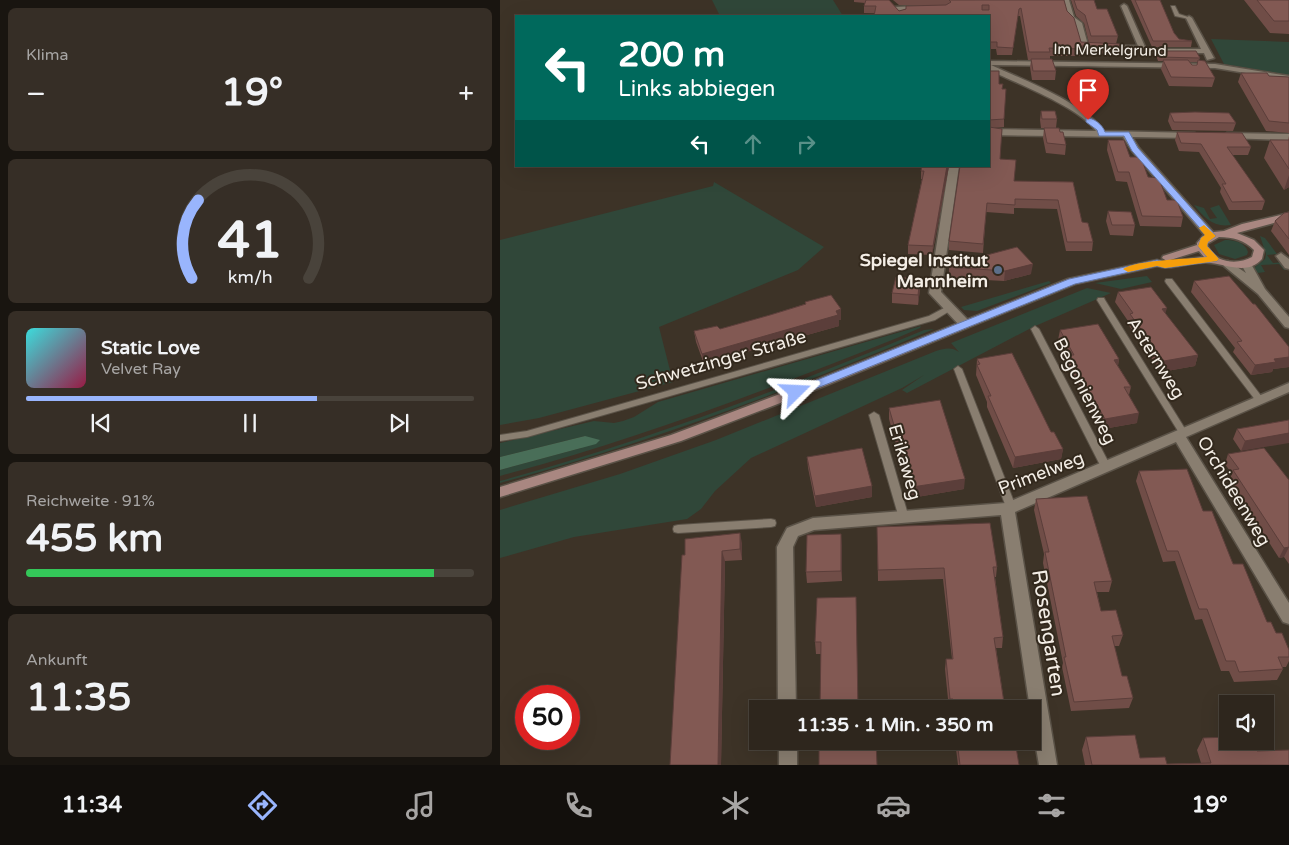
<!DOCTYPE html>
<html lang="de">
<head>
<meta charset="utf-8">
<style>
  body { margin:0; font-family:"Varela Round",sans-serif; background:#362e26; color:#f1f3f6; height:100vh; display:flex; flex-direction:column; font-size:19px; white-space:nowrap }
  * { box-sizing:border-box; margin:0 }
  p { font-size:16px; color:#a7a5a4 }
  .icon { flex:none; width:28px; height:28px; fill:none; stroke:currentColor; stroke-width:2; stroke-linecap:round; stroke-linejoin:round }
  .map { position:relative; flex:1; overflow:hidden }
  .drawer { display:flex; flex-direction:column; gap:8px; padding:8px; background:#191510; width:500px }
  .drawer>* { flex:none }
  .hud { position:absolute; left:15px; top:15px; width:475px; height:152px; border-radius:0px; box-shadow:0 5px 20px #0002,0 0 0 1px #49433b; background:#00695c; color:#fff; overflow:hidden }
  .buttons { position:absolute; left:719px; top:695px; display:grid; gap:10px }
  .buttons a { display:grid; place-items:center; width:55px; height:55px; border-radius:0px; background:#2e261d; box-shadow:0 5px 20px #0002,0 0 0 1px #49433b; font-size:25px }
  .speed { position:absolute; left:15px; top:685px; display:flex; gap:10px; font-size:25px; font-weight:700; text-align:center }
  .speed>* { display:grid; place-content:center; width:65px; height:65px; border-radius:50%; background:#2e261d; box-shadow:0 5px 20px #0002,0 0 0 1px #49433b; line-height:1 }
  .speed .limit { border:8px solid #d22; background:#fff; color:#111 }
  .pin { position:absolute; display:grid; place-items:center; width:42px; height:42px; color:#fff; margin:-51px -21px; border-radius:50% 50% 50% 0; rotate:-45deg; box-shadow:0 0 5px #0007 }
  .pin .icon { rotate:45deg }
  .me { position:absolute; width:55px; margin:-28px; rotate:69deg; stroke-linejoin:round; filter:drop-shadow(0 0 4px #0008) }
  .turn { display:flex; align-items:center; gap:18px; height:105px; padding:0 20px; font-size:22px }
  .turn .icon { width:65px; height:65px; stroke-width:2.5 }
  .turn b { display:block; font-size:35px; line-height:42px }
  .lanes { display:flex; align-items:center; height:48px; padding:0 20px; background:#0003; justify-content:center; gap:25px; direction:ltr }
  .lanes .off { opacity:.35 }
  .big { font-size:38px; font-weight:700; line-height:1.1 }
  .drawer .tile { flex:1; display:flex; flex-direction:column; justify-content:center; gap:8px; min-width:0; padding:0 18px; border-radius:8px; background:#362e26 }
  .drawer .dial { align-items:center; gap:0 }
  .dial svg { height:130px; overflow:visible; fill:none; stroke:#49433b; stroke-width:7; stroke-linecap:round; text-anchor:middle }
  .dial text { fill:#f1f3f6; stroke:none }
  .song { display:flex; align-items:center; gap:15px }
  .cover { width:60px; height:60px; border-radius:8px; background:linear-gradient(135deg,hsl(180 70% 55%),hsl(340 70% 35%)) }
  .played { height:5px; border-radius:2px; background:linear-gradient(90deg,#99b5fd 65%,#49433b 65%) }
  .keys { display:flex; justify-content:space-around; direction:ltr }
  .heat { display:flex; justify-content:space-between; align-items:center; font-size:28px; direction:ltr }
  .charge { height:8px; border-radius:4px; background:linear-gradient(90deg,#34c759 91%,#49433b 0) }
  .trip { position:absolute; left:249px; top:700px; width:292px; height:50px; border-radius:0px; background:#2e261d; box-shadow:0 5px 20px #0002,0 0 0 1px #49433b; font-weight:700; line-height:50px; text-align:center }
  .menu { display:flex; height:80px; justify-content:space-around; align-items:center; background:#120f0c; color:#a7a5a4 }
  .menu .icon { width:35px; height:35px }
  .menu .on { color:#99b5fd }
  .menu b { font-size:22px; color:#f1f3f6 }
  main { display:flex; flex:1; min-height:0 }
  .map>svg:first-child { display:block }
  .green { fill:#304739 }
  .forest { fill:#496e58 }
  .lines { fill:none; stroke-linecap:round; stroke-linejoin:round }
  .service-casing { stroke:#5a5247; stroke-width:2 }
  .minor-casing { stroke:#5a5247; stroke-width:3 }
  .secondary-casing { stroke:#5a5247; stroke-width:3 }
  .service { fill:#897e70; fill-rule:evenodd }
  .minor { fill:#897e70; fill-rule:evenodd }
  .secondary { fill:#a98781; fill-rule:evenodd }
  .wall { fill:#704d47; fill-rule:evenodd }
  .shaded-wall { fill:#5b3e3a }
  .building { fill:#825953; stroke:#5b3e3a; fill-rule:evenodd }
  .route { fill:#99b5fd; stroke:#6376a4 }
  .slow { fill:#f59e0b }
  .service-dot { fill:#5c6f8a; stroke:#33291d; stroke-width:2 }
  .labels { text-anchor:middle; stroke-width:4; stroke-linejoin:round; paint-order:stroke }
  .far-street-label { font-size:15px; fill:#f4eee6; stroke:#33291d }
  .poi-label { font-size:18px; font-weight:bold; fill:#f4eee6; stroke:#33291d; text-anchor:end }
  .street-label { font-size:18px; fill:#f4eee6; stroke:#33291d }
  .near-street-label { font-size:21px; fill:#f4eee6; stroke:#33291d }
</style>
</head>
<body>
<main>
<section class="drawer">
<div class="tile"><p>Klima</p>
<div class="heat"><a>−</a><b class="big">19°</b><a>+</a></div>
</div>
<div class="tile dial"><svg viewBox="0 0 100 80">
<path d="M14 69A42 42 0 1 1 86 69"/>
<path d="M14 69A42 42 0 0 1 18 21" stroke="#99b5fd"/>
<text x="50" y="56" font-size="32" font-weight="700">41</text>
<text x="50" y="72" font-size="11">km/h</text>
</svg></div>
<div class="tile">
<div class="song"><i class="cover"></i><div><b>Static Love</b><p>Velvet Ray</p></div></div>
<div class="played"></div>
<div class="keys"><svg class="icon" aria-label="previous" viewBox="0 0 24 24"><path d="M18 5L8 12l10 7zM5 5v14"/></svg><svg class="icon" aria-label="pause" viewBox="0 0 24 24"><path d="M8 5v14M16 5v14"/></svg><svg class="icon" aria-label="next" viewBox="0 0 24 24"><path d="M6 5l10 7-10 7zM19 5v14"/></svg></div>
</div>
<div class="tile"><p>Reichweite · 91%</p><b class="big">455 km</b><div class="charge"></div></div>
<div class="tile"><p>Ankunft</p><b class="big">11:35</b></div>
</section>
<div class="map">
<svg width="789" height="765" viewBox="0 0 789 765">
  <rect width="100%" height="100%" fill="#3d3327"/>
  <path class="green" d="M212 0H333L343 16H220Z
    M711 39 789 42V75L724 64Z
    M214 182 324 247 298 270 159 327 173 382 39 418 0 425V240L213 186Z
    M694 205 704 208 710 219 717 218 710 208 719 205 731 225C713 228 704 217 694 205Z
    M760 236 765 238 777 254 767 255 773 263 784 262 789 270H784L779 264 761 265 765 272 758 273 755 271V267L765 259 766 254Z
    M725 240C734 240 745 242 748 252L747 255 735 259 719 254 714 245Z
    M647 276 652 282 621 289 595 283Z
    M549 281 551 283 477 311 464 310 461 307Z
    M587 288 611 293 533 327 407 393 402 390 424 375 402 388 251 458 215 491 201 509 187 519 74 537 0 558V510L120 474 216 440 436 351C445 348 452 347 459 352L451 343Z
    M421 326 420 328 397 338C267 390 136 440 0 476V470L81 448 85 436 0 457V443L94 421 114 423 123 421 134 417 158 402Z
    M434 329C292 389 149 443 0 483V481C145 441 286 388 424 330Z"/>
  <path class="forest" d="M85 436 100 440 96 444 0 470V457Z"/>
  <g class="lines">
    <g class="service-casing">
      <path id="service" d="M671 6H675L679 14 691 18 689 19 675 16Z
        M666 279H672L762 397 763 399 762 401H756L666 283 665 281Z
        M598 298H604L605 300 687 432 689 434 687 436H681L597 300Z
        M446 307H452L453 309 435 320 27 437 0 441V435L27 431 429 316Z
        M535 326 539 329 611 467 609 470H603L601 467 531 329Z
        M458 366 462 369 516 507 515 510 511 511 507 510 506 507 454 369Z
        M374 412 379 415 409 518 408 521 404 522 400 521 399 518 369 415Z
        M271 519 275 520 276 523 275 526 271 527 178 533 174 532 173 529 174 526 178 525Z"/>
    </g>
    <g class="minor-casing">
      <path id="minor" d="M563 0H569L574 17 582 23 588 45 638 46 621 6 624 4 627 6 646 49H701L686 18 689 16 692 18 714 58 707 60 704 53H648L645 56 640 50 582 49 575 24 568 18Z
        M421 6 423 7V9L395 11 392 9 395 7Z
        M489 61 715 64 789 76V80L715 68 491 65C524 80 584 103 604 131L695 133V137L692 138 632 137 639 148 715 234V238H707L632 151 623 137 489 135V129L596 131C579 107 516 83 489 70Z
        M727 133 789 134V140L724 138 723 136Z
        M449 166H459L441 292 468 320 470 323 464 327 460 326 429 293Z
        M781 253 789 259V269L785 268 776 256Z
        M728 261 746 273 741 264 746 261 750 262 765 289 789 317V328L785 327 758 294 724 266 723 264 724 262Z
        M789 383V392L686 437 789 603V624L783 622 676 442 515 512 557 765H539L532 724V709H530L501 515 314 530 298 536 293 547 296 709H278L277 547 287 528 313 518 506 503Z
        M279 741H297V765H279Z"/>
    </g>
    <g class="secondary-casing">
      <path id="secondary" d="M789 213V219L737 233 754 240 764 250 762 259C748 275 728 265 711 263 693 260 675 271 657 266L575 284 317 389 181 441 0 497V487L171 435 309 383 568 279 657 260 665 262 704 257 699 251 667 261 662 258 663 256 697 245V243L703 236 714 232 724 231 742 224ZM719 237C733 237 744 240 754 250L752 257C736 266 712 262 707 244Z"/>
    </g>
    <use href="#service" class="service"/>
    <use href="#minor" class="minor"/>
    <use href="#secondary" class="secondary"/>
  </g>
  <path class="wall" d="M354 0H389L399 11 406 9V6L447 5H399L393 0H564L567 11 581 42 589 43 584 23 576 16 571 0H594L597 9 618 36 616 44 622 46 620 54 580 53V56H550V59L556 71 555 80H532L530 67 531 60H528L520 16H518L512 55H497L496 49H489V16L364 13V6L365 3 354 2Z
    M631 0H660L674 33 679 39 692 41 691 47H652Z
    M744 0H789V34L770 33Z
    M656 51 700 58 699 60 715 78 712 87 669 86 661 69 663 61H658L656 55ZM689 62H698L697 65H692Z
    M489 71 499 84 502 89 504 119V127L492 128 500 159 514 181 573 182 582 222 593 242 592 251H566L557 209 514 208V214L486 212 483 253 449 250V241L489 166Z
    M741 73 769 76 789 77V133L766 131 738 82Z
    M541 111 557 119 556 128H541L540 120Z
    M670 113 736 123 733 131 672 130 668 121Z
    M544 128 560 132 566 145 565 155 546 153 543 138Z
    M677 132 751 147 748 155H732L765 201 762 210H729L720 192 721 188 699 152 679 151 675 140Z
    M789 136V187L784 190 764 158 770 140H788Z
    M608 140 630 157 648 177 667 200 683 217 681 227 640 226 627 182 616 181 607 150Z
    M449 166 432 255 408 254V245L422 179H421V171Z
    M608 211 635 225 633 236 610 235 606 221Z
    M789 212V255L771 231 775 221Z
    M449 265 531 274 504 281 449 278Z
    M420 278V289L418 305 392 303V293Z
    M694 281 789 347V367L773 369 772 372 751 375 733 352 735 348 691 292Z
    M618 292 698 355 695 366 661 372 628 324V321L615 302Z
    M305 302 341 309V320H339V326L204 364 196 342 194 331 220 329 270 315 305 304Z
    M560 330 619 359 618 366 631 387 629 395 637 423 603 429 576 380 568 365 569 359 558 340Z
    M477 359 551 432 563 449 561 459 513 468 487 407V402L476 375Z
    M389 408 464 489 411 498 389 419Z
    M789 420 741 451 733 439 737 429Z
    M728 454 789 480V564L784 557 779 558 729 480 732 474 725 464Z
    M307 457 372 486V497L316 507 308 468Z
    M639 471 703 511 767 622 789 650V661L786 667H782L783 669 777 680 734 682 729 671H721L702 619 695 620 675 561 663 562 636 481Z
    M536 499 612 581 609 592H597L601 611 623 635 619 646H614L622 676 633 698 629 708 571 711 562 667 563 663 543 563 544 554 534 510Z
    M377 527 497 567 496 577H495L503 637 502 648H496L505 709H449L445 669 446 659H452L443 579 378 581Z
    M242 543V560L225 561 221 765H170L185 555Z
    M342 545V581L307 583 306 572Z
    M357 609 321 654H316L315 642Z
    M586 737 640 758 667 764 701 763 697 750 703 738 757 751 789 765H585L582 750Z
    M455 741H515L519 765H458Z"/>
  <path class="shaded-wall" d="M447 166H449L432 255 433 246Z
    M789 175V187L784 190Z
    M533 264 531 274 504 281 505 271Z
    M420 278V289L418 305V295Z
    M667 308 664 318 662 309Z
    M341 309V320H339V326L204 364 202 354Z
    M698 355 695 366 661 372 664 361Z
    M789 357V367L773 369 772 372 751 375 755 365 774 359Z
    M619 359 617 369 614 360Z
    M639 413 637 423 603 429 605 419Z
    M789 433V443L741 451 745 441Z
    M563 449 561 459 513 468 515 457Z
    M465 479 464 489 411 498 412 487Z
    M372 486V497L316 507 315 496Z
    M240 533 242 543V560L240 549Z
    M341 534 342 545V581L341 571Z
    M789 547 784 557 779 558 784 548Z
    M222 551 225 561 221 765H218Z"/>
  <path class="building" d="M366 0H389L399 11 406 9V6L446 5 451 2 449 0H564L567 11 574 18 581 42 621 44 622 46H580L581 49 549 48 550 52H529L521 8 519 9 513 48 497 47V42H489V16H374L376 6H364ZM482 5H489V10H482Z
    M574 0H594L597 9H607L618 36H591L585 15 577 9Z
    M635 0H660L674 33 679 39 692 41H653Z
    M757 0H789V21H774Z
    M656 51H696L700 58 659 57Z
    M531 59H552L556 71H533Z
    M663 60H688L692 65H697L698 60 705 61 715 78 671 77Z
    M489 71H499V84H503L502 89H506L504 119 489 120Z
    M741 73H767L769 76 789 77V123L769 121Z
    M541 111H555L557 119H542Z
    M695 112 729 113 736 123 674 122 670 113Z
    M489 127 502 129 500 159 516 160 514 181 573 182 582 222 588 223 593 242H567L558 200 515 199V205L487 203 483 244 449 241 460 166H489Z
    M544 128H559L560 132H563L566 145 547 143Z
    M677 132 742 133 751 147H727L765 201 732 202 722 184H726L701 144 681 143Z
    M608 140H624L630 157H641L648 177 659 178 667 200H677L683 217 642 216 629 172H618Z
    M770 140H789V169Z
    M422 166H447L433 246 408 245 424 171H421Z
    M608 211 631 212 635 225H612Z
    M789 212V239L775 221 784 213Z
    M517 247 533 264 505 271 449 267V265Z
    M729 276 753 304H755L789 347V357L774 359 776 362 755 365 737 342 742 341 694 281Z
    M396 277 420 278 418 295 392 293Z
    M651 287 667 308 662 309 698 355 664 361 630 314 633 313 618 292Z
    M331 295 341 309 336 311 338 315 202 354 194 331 217 326 220 329 270 315 306 304 305 302Z
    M598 324 619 359 614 360 631 387H624L639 413 605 419 578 371 570 355H574L560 330Z
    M512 353 551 432H554L563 449 515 457 488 396H491L477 365 480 364 477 359Z
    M440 400 465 479 412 487 389 408Z
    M789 420V433L745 441 737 429Z
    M362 448 372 486 315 496 307 457Z
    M764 448 789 480V547L784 548 733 470 739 469 728 454Z
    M687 469 703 511H712L733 564H743L767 622H771L776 633H782L789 650V657H778L783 669 739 672 735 661H726L707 609H699L678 551H667L639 471Z
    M587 496 612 581 594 582 601 611 616 610 623 635 612 636 622 676H627L633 698 574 702 564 657H566L545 552H549L536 499Z
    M490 523 497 567H493L503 637 494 638 505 709H454L453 699H450L446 659H453L444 568 378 570 377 527Z
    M240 533V549L222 551 218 765H170L182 555H185V539Z
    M341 534V571L306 572 307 535Z
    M356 597 358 709H320L321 642H315L317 598Z
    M635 735 640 758 665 757 667 764 711 763 703 738 728 737V741H754L757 751 789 750V765H592L586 737Z
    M319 741H376L377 765H319Z
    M457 741H515L519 765H460Z"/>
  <path class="route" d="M586 118C593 117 603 125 605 132H629L638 148 716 236 708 242 707 246 719 259 717 261 665 268 657 266 575 284 300 395H292V390L569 279 657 260 665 262 707 257 698 246 701 238 706 235 632 151 624 136H599L597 130 586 122Z"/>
  <path class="slow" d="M704 225 716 236 708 242 707 246 719 259 717 261 665 268 657 266 628 272 623 269C635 260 689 259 707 257L698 246 701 238 705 235 699 228Z"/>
  <circle class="service-dot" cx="498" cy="270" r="5"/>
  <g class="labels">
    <g class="far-street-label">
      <text transform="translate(610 50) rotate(1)" y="5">Im Merkelgrund</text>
    </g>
    <g class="poi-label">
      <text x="488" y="266">Spiegel Institut<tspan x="488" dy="21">Mannheim</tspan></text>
    </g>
    <g class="street-label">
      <text transform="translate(656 358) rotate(58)" y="6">Asternweg</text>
      <text transform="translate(221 360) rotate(-16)" y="6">Schwetzinger Straße</text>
      <text transform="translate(585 391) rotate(63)" y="6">Begonienweg</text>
      <text transform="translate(405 462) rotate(74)" y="6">Erikaweg</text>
      <text transform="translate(541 473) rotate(-21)" y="6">Primelweg</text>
      <text transform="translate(734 491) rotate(59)" y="6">Orchideenweg</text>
    </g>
    <g class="near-street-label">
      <text transform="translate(549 633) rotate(81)" y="7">Rosengarten</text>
    </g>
  </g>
</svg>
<div class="buttons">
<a><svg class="icon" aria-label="sound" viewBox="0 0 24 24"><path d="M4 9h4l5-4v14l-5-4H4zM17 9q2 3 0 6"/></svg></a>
</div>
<div class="speed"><div class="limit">50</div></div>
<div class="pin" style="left:588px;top:120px;background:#d93025"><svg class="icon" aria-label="arrive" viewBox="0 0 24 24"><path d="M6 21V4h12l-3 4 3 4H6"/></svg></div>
<svg class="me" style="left:296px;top:392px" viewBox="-20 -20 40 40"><path d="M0-17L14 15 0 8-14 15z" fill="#99b5fd" stroke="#fff" stroke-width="4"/></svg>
<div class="trip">11:35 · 1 Min. · 350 m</div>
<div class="hud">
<div class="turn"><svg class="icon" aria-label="left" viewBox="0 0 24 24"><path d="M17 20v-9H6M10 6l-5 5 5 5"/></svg><div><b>200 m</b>Links abbiegen</div></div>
<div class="lanes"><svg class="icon" aria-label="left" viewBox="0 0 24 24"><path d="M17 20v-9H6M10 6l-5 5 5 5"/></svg><svg class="icon off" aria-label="ahead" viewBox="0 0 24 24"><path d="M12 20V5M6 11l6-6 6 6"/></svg><svg class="icon off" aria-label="right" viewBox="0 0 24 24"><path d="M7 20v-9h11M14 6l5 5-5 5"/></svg></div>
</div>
</div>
</main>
<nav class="menu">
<b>11:34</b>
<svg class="icon on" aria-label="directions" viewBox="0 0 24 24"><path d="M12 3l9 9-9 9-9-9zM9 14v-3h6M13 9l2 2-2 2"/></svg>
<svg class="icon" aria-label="music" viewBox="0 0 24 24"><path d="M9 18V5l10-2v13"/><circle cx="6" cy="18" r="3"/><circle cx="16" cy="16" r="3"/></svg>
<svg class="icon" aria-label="phone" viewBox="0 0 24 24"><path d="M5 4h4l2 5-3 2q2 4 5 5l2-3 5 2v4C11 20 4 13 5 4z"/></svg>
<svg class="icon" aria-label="climate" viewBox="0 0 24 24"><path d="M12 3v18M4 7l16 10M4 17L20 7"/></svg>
<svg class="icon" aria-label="car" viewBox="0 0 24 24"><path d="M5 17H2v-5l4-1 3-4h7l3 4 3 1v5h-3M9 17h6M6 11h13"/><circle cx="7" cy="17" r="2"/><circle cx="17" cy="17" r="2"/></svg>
<svg class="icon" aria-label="filters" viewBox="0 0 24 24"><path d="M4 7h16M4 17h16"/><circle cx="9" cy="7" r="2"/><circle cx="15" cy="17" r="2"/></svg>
<b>19°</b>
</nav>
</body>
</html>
